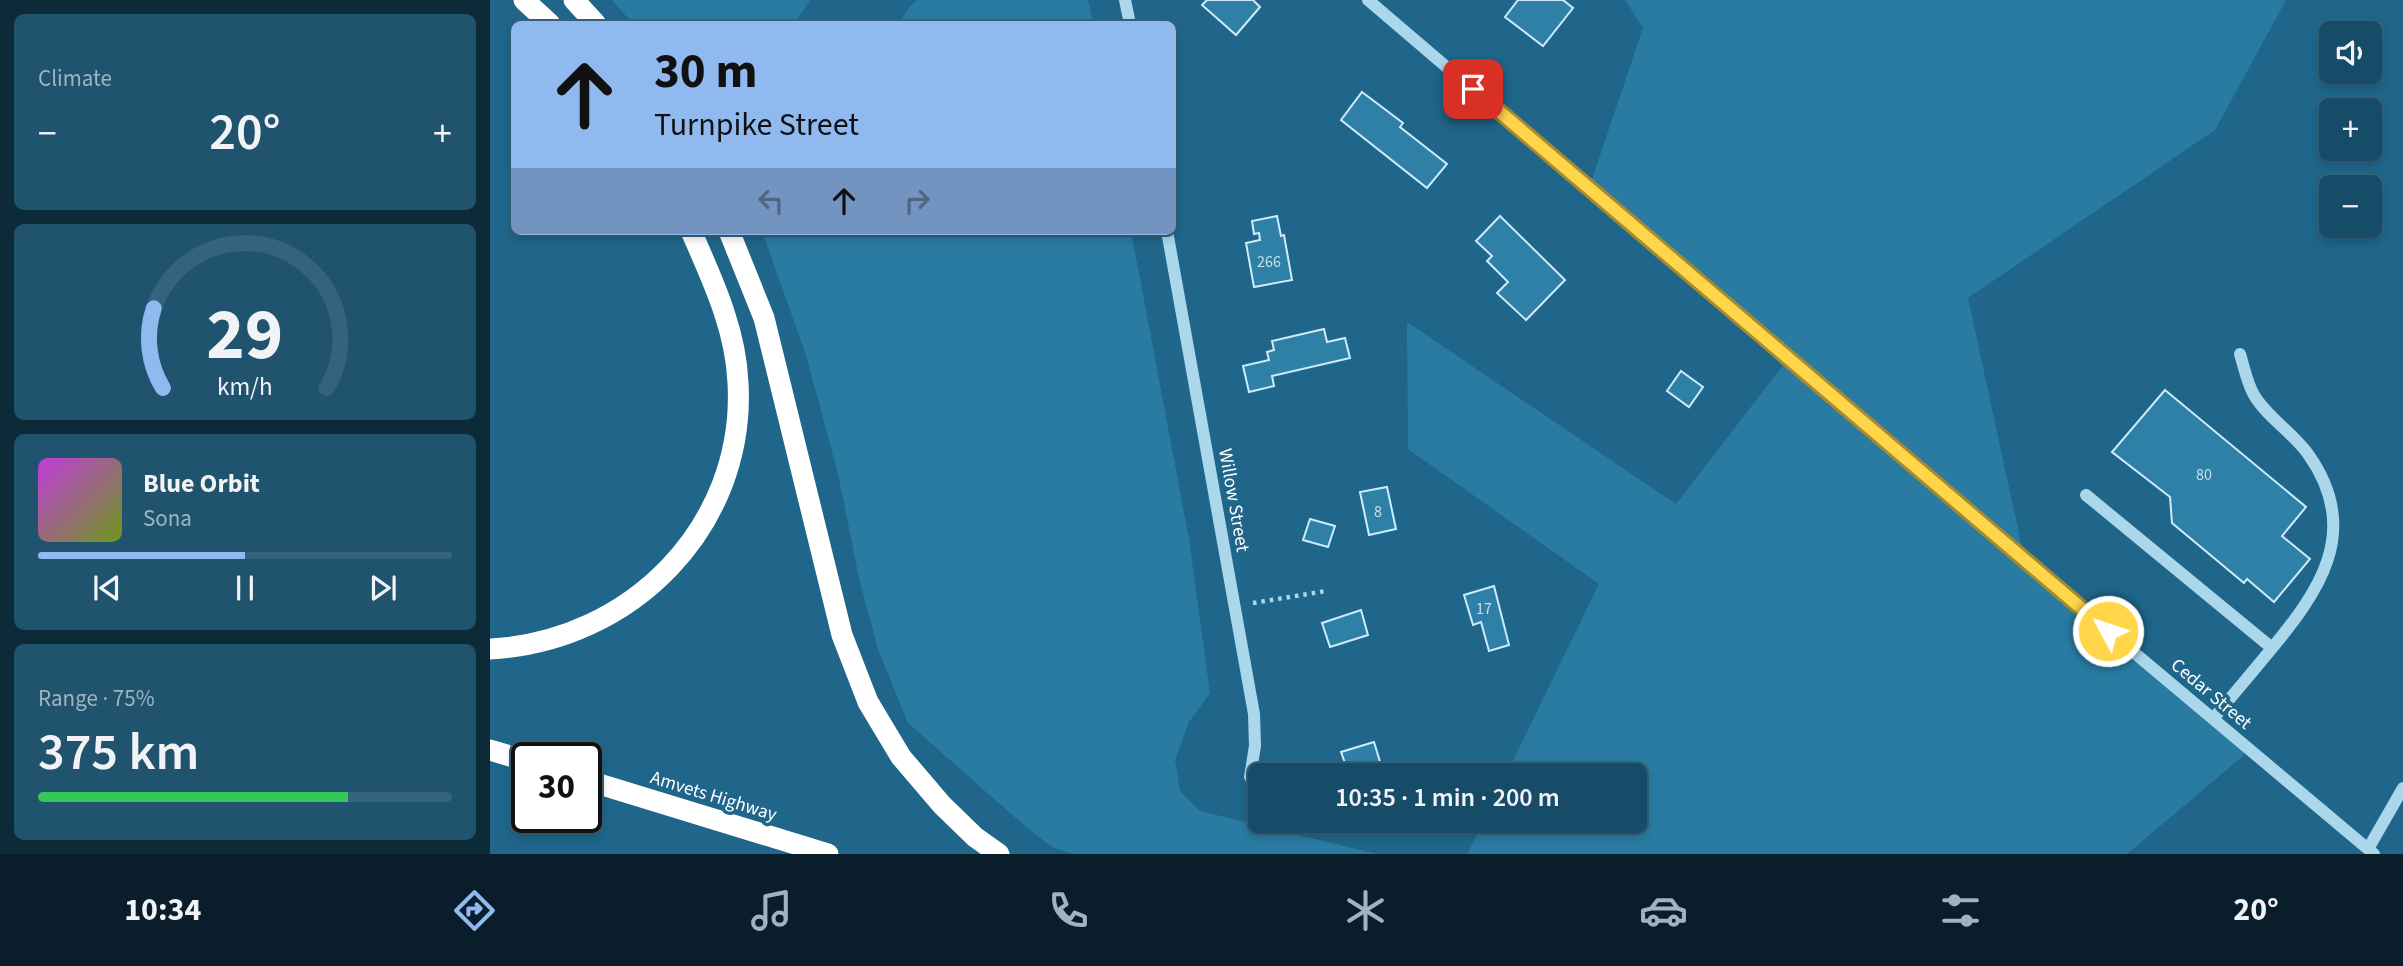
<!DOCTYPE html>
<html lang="en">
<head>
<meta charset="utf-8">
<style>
  body { margin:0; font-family:"Source Sans 3",sans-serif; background:#20536e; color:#f1f3f6; height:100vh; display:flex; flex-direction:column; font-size:26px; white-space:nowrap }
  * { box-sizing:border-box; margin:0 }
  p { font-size:23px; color:#9eb4c0 }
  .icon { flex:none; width:38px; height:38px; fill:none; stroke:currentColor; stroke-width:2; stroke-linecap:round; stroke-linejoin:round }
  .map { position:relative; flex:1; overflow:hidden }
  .sheet { display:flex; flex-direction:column; gap:14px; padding:14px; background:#0d2a39; width:490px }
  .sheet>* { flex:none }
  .hud { position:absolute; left:21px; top:21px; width:665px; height:214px; border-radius:10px; box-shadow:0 4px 10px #0003,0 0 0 2px #36637c; background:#90b9f0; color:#111; overflow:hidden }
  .fabs { position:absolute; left:1829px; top:21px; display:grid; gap:14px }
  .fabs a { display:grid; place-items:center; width:63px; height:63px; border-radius:10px; background:#174c68; box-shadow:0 4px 10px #0003,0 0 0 2px #36637c; font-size:35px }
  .speed { position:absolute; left:21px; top:742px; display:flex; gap:14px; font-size:35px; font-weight:700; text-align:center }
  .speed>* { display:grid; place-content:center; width:91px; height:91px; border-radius:50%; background:#174c68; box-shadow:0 4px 10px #0003,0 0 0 2px #36637c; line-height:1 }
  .speed .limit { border:4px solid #111; border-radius:10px; background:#fff; color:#111 }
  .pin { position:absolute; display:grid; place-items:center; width:60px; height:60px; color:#fff; margin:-30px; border-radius:14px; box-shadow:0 4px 10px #0006 }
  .me { position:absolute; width:77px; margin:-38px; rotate:310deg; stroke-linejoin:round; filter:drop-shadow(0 0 5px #0008) }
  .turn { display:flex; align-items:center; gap:24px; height:147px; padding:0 28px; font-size:32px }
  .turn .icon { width:91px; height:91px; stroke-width:2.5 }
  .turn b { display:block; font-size:49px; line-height:60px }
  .lanes { display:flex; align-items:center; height:66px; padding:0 28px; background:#0003; justify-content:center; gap:35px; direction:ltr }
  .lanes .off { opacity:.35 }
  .big { font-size:52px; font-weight:600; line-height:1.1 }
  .sheet .card { flex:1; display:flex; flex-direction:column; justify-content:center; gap:10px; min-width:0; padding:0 24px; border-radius:10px; background:#20536e }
  .sheet .dial { align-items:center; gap:0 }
  .dial svg { height:182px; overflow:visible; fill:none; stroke:#36637c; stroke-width:7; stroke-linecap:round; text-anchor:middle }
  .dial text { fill:#f1f3f6; stroke:none }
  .song { display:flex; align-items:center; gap:21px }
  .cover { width:84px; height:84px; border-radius:10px; background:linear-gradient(135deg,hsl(290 70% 55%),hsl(80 70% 35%)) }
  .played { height:7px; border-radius:4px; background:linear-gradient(90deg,#90b9f0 50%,#36637c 50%) }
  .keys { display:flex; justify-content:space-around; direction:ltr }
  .heat { display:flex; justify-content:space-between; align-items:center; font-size:38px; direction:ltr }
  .charge { height:10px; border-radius:5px; background:linear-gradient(90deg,#34c759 75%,#36637c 0) }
  .trip { position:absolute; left:758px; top:763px; width:399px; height:70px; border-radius:10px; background:#174c68; box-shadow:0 4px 10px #0003,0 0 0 2px #36637c; font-weight:600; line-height:70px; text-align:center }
  .dock { display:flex; height:112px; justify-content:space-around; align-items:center; background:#091e2a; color:#9eb4c0 }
  .dock .icon { width:49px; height:49px }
  .dock .selected { color:#90b9f0 }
  .dock b { font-size:32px; color:#f1f3f6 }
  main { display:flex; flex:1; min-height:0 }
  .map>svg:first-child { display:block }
  .green { fill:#297ba2 }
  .building { fill:#2f80a7; stroke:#d0ebf8; stroke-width:2 }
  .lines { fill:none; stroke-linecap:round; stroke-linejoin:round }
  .path { stroke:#abd7eb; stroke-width:4.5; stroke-dasharray:3.5 5; stroke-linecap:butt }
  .minor { stroke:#abd7eb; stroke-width:12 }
  .highway { stroke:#fff; stroke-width:21 }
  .route-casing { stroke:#a68a30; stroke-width:18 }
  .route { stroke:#ffd54a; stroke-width:12 }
  .labels { text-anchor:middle; stroke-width:7; stroke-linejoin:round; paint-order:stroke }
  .number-label { font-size:16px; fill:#cbdfe9 }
  .street-label { font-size:19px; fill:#fff; stroke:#1f668a }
</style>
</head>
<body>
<main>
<section class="sheet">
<div class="card"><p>Climate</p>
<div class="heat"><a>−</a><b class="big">20°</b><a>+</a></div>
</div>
<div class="card dial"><svg viewBox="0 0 100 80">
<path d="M14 69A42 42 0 1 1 86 69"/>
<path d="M14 69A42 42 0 0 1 10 34" stroke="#90b9f0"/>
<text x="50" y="56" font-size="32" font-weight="700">29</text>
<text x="50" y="72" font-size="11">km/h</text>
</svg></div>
<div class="card">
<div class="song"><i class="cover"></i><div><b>Blue Orbit</b><p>Sona</p></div></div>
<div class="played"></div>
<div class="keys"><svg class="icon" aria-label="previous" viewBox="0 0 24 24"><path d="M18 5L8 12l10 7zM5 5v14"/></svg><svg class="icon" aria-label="pause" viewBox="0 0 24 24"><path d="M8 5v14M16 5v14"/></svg><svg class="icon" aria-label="next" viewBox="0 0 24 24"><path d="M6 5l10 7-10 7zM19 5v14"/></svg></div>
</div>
<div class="card"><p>Range · 75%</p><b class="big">375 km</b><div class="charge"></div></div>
</section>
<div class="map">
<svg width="1913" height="854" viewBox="0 0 1913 854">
  <rect width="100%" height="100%" fill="#1f668a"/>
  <path class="green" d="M122 0H320L304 24H143Z
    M427 0H598L603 24H409L419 7Z
    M1135 0H1796L1725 130 1478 298 1535 561 1760 750 1637 854H977L994 821H1144V775H1016L1109 584 918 449 917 322 1186 504 1298 359 1099 188 1153 28Z
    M272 231H641L699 539 720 693 699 722 685 760 690 791 710 811 887 854H583L562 847 536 827 418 723 388 649 369 578 348 474 316 355Z"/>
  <path class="building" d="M717 0H763L770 7 746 35 712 5Z
    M1028 0H1073L1083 8 1053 46 1015 17Z
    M872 92 913 123 910 127 957 164 937 188 851 120Z
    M787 216 791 236 794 235 802 280 764 287 756 243 770 240 769 233 764 234 762 221Z
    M1010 216 1075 280 1036 320 1007 293 1018 282 997 261 1002 256 986 241Z
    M834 329 837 342 855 338 860 358 782 376 784 386 759 392 753 366 779 360 777 352 784 350 782 341Z
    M1191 371 1213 387 1199 407 1177 391Z
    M1675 390 1816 507 1792 536 1820 559 1784 602 1757 579 1754 583 1682 523 1680 497 1622 452Z
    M897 487 906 529 879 535 870 492Z
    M820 519 845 526 838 547 813 540Z
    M1004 586 1019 645 999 651 991 622 983 625 974 595Z
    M871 610 878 635 840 647 832 623Z
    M884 742 894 775H852L849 765 855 763 851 752Z"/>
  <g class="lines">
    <path class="path" d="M763 603 836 591"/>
    <path class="minor" d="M635 0 640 24
      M878 0 1535 561 1884 854
      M677 231 764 714 765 746 760 777
      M1596 495 1782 648
      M1723 719C1741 697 1760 675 1778 653 1829 592 1873 531 1818 454 1803 433 1776 416 1764 395 1757 383 1754 367 1750 354
      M1878 849 1913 788"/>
    <path class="highway" d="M34 0 60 24
      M84 0 106 24
      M239 231 274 318 352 635 378 702 411 757 452 805 485 837 509 854
      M0 649C141 642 256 526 248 383 246 329 222 279 201 231
      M0 750 37 761
      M96 780 338 854"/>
  </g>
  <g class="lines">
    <g class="route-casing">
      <path id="route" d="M983 89 1618 631"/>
    </g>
    <use href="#route" class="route"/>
  </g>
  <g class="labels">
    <g class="number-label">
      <text x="779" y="267">266</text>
      <text x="1714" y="480">80</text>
      <text x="888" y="517">8</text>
      <text x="994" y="614">17</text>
    </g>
    <g class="street-label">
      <text transform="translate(745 500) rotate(80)" y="7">Willow Street</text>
      <text transform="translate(1722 693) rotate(40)" y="7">Cedar Street</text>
      <text transform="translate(224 795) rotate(17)" y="7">Amvets Highway</text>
    </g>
  </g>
</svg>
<div class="fabs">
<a><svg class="icon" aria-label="sound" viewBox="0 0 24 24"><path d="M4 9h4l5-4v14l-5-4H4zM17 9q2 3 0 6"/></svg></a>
<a>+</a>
<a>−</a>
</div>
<div class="speed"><div class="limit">30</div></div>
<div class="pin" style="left:983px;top:89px;background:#d93025"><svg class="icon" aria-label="arrive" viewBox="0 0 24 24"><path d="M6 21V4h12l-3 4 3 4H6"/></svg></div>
<svg class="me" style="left:1618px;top:631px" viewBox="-20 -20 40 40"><circle r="17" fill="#ffd54a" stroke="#fff" stroke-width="3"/><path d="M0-11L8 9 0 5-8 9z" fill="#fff"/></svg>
<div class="trip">10:35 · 1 min · 200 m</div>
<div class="hud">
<div class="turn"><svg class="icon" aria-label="ahead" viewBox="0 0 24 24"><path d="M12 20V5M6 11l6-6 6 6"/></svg><div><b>30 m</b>Turnpike Street</div></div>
<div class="lanes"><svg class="icon off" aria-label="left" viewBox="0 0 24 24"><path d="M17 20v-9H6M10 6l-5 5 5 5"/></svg><svg class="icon" aria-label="ahead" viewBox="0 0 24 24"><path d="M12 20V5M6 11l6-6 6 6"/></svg><svg class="icon off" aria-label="right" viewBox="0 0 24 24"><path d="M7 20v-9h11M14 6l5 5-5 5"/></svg></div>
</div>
</div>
</main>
<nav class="dock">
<b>10:34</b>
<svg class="icon selected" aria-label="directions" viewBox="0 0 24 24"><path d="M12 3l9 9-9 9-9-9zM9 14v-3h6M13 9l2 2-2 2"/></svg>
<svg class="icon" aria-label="music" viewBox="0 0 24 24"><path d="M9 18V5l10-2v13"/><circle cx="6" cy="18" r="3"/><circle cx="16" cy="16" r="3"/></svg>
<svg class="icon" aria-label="phone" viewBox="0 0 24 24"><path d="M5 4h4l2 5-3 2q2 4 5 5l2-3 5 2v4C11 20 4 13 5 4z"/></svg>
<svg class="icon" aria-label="climate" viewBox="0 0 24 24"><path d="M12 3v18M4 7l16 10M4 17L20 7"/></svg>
<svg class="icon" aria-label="car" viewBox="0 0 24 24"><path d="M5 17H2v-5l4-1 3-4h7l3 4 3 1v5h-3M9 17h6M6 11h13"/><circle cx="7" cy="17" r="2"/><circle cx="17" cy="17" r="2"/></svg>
<svg class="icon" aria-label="filters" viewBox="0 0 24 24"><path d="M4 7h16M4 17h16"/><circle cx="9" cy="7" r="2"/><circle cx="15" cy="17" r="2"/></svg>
<b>20°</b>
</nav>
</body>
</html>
